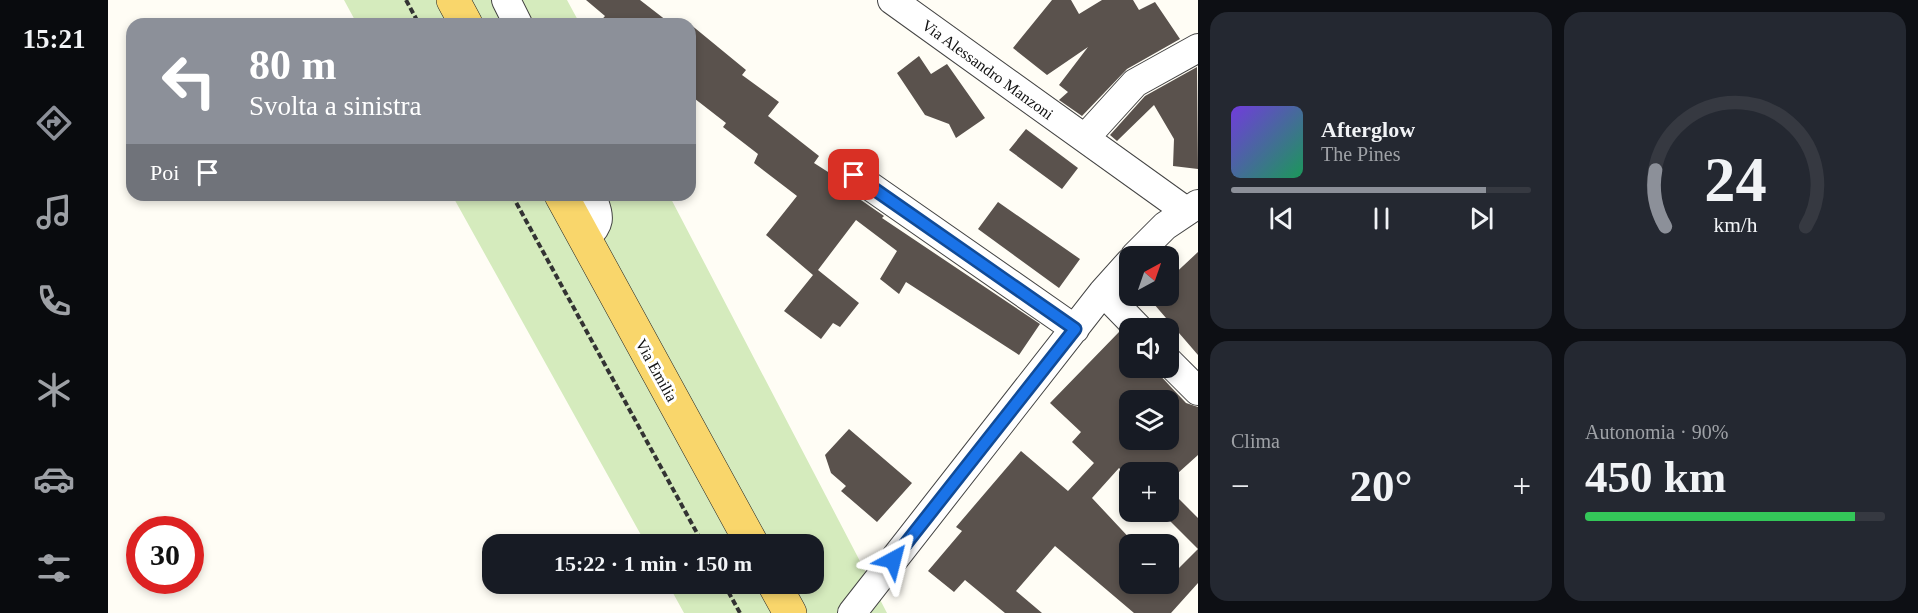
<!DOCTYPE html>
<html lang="it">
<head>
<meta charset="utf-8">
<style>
  body { margin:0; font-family:"Times New Roman",serif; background:#242831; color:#f1f3f6; height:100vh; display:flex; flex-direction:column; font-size:22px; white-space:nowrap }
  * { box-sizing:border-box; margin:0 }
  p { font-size:20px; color:#9ea1a6 }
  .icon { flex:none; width:33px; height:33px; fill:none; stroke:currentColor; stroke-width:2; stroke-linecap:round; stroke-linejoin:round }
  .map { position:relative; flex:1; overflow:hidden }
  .panel { display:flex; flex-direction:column; gap:12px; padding:12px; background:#0d0f14; width:720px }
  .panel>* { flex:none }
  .top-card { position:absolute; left:18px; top:18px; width:570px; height:183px; border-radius:18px; box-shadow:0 3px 9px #0003; background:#8c9099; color:#fff; overflow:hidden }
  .needle { width:39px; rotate:40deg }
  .fabs { position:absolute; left:1011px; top:246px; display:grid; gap:12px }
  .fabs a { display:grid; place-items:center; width:60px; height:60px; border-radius:12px; background:#171b24; box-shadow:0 3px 9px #0003; font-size:30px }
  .speed { position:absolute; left:18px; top:516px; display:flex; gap:12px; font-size:30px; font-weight:700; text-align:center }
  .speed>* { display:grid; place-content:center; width:78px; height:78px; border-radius:50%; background:#171b24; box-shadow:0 3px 9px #0003; line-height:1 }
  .speed .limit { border:9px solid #d22; background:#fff; color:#111 }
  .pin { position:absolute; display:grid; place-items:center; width:51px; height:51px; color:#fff; margin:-26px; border-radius:12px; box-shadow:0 3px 9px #0006 }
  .me { position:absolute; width:66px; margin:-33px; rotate:38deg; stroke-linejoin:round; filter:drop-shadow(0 0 4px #0008) }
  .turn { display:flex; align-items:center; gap:21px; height:126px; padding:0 24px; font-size:27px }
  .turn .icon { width:78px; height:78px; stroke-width:2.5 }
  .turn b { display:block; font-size:42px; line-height:51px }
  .then { display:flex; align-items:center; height:57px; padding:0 24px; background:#0003; gap:12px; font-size:22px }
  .big { font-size:45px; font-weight:800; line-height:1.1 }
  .panel .widget { flex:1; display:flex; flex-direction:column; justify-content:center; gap:9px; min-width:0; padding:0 21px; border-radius:18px; background:#242831 }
  .panel .dial { align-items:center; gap:0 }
  .dial svg { height:156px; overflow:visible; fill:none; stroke:#363941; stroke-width:7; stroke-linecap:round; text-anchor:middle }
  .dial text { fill:#f1f3f6; stroke:none }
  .song { display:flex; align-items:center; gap:18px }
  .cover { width:72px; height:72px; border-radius:9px; background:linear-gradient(135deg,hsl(260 70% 55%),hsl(150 70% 35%)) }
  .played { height:6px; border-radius:3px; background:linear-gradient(90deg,#8c9099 85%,#363941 85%) }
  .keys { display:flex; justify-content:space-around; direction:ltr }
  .heat { display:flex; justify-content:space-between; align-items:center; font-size:33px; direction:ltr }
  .charge { height:9px; border-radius:4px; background:linear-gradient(90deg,#34c759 90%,#363941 0) }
  .panel .tiles { flex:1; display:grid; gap:12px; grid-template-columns:repeat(2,1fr) }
  .trip { position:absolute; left:374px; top:534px; width:342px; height:60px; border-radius:18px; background:#171b24; box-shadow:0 3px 9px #0003; font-weight:800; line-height:60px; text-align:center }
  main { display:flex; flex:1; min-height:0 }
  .tab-bar { display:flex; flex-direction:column; width:108px; justify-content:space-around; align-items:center; background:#090b0e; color:#9ea1a6 }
  .tab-bar .icon { width:42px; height:42px }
  .tab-bar .current { color:#8c9099 }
  .tab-bar b { font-size:27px; color:#f1f3f6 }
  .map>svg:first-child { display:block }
  .green { fill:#d5ebbd }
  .building { fill:#5a524d; fill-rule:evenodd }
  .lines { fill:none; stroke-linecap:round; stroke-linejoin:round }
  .minor-casing { stroke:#444; stroke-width:30 }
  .major-casing { stroke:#222; stroke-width:34 }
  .path { stroke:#333; stroke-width:4; stroke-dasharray:6 3; stroke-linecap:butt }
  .minor { stroke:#fff; stroke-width:28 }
  .major { stroke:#f9d66b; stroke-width:33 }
  .route-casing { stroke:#114b97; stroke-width:15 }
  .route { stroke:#1a73e8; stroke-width:10 }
  .labels { text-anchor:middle; stroke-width:6; stroke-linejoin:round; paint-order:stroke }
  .street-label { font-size:16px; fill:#111; stroke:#fff }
</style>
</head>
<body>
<main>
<nav class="tab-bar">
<b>15:21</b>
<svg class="icon current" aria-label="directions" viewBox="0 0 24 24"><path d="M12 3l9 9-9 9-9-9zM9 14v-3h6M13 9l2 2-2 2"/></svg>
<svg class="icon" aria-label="music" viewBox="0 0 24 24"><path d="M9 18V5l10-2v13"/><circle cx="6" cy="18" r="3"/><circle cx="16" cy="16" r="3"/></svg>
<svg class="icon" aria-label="phone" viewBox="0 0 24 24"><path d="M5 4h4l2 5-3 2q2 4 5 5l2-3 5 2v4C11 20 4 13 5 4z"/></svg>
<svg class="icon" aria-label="climate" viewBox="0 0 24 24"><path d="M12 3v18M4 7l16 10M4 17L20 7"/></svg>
<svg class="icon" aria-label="car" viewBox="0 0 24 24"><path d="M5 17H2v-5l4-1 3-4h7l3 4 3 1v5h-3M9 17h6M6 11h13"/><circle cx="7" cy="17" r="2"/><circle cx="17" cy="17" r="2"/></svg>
<svg class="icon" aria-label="filters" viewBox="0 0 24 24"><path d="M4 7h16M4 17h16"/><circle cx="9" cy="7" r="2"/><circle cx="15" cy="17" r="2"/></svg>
</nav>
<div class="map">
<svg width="1090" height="613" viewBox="0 0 1090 613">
  <rect width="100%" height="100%" fill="#fffdf5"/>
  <path class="green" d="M236 0H459L472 24H249Z
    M344 195H561L779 613H576L560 584H705V544H538Z"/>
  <path class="building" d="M478 0H532L563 24H490L497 16Z
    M944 0H963L971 14 994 0H1025L1031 10 1047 2 1072 39 1019 69 974 116 951 100 960 92 951 85 980 47 939 75 905 48Z
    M582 24 638 70 634 75 671 102 660 116 711 156 706 163 731 179 737 189 776 216 774 218 932 324 911 355 798 282 791 294 772 279 789 251 748 220 710 270 751 303 732 327 725 323 713 339 676 311 705 275 658 235 689 196 646 163 650 154 615 127 618 123 582 95Z
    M811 56 823 74 839 64 877 118 848 138 841 124 817 115 789 73Z
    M1089 67 1090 169 1065 166 1066 139 1046 105 1009 141 1002 135 1037 96Z
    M918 129 970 168 954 189 901 150Z
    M890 202 972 259 951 288 870 229Z
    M1090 252V355L1039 296H1060V280Z
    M1011 332 1022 342V368H1045L1078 403 1090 407V455L1060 482V472H1022V479L1011 468 984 498 1027 544H1022V584H1060V579L1090 549 1053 512H1060V488L1090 518V583L1063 613H1026L947 546 908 591 934 613H897L857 580 846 592 820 571 854 531 848 527 913 451 960 491 986 463 964 442 973 432 942 403ZM1022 400H1060V440H1022Z
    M741 429 804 483 769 522 733 491 738 486 723 473 717 455Z"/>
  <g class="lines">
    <g class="minor-casing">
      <path id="minor" d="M398 0 410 24
        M784 0 1078 211
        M977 138 1027 83 1090 48
        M746 175 967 329
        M477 239C495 222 491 217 484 195
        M1027 256 1057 226 1090 204
        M995 292 1030 328
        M1060 361 1090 391
        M744 613 995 292 1022 262"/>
    </g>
    <g class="major-casing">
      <path id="major" d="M345 0 358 24
        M453 195 644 544
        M666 584 682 613"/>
    </g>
    <path class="path" d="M298 0 311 24
      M404 195 595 544
      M616 584 632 613"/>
    <use href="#minor" class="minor"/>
    <use href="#major" class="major"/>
  </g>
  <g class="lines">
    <g class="route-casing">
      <path id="route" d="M746 175 967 329 785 560"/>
    </g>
    <use href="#route" class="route"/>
  </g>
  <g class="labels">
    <g class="street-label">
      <text transform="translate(880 69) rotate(36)" y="6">Via Alessandro Manzoni</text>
      <text transform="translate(549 370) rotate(61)" y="6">Via Emilia</text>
    </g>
  </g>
</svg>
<div class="fabs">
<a><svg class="needle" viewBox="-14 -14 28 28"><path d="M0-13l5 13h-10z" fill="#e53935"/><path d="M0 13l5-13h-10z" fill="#9ea1a6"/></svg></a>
<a><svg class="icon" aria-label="sound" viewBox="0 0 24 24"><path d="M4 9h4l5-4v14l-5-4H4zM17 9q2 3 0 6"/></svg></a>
<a><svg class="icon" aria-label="layers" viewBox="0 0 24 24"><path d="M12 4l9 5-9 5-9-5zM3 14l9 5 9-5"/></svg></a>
<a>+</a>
<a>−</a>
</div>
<div class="speed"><div class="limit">30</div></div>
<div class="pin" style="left:746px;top:175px;background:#d93025"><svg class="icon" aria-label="arrive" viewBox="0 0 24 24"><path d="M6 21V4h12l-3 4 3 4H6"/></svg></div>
<svg class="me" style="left:785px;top:560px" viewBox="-20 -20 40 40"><path d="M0-17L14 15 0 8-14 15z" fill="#1a73e8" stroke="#fff" stroke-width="4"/></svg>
<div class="trip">15:22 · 1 min · 150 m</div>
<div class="top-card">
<div class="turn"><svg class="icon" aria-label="left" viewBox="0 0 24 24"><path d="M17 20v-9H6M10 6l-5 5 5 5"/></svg><div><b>80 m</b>Svolta a sinistra</div></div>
<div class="then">Poi<svg class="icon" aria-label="arrive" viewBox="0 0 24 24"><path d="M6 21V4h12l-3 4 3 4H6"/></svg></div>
</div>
</div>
<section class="panel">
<div class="tiles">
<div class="widget">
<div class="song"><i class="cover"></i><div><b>Afterglow</b><p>The Pines</p></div></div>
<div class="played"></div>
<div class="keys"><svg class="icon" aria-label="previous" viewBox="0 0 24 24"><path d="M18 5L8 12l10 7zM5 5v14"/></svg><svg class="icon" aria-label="pause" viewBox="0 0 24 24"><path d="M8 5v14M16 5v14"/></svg><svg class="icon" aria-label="next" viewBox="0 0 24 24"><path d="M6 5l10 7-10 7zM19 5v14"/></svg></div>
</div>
<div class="widget dial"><svg viewBox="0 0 100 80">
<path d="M14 69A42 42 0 1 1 86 69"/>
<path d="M14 69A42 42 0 0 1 9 40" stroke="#8c9099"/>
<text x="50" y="56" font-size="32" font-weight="700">24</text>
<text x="50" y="72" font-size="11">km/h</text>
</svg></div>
<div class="widget"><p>Clima</p>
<div class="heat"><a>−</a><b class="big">20°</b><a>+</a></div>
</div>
<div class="widget"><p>Autonomia · 90%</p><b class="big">450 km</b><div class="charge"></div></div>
</div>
</section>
</main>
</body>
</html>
